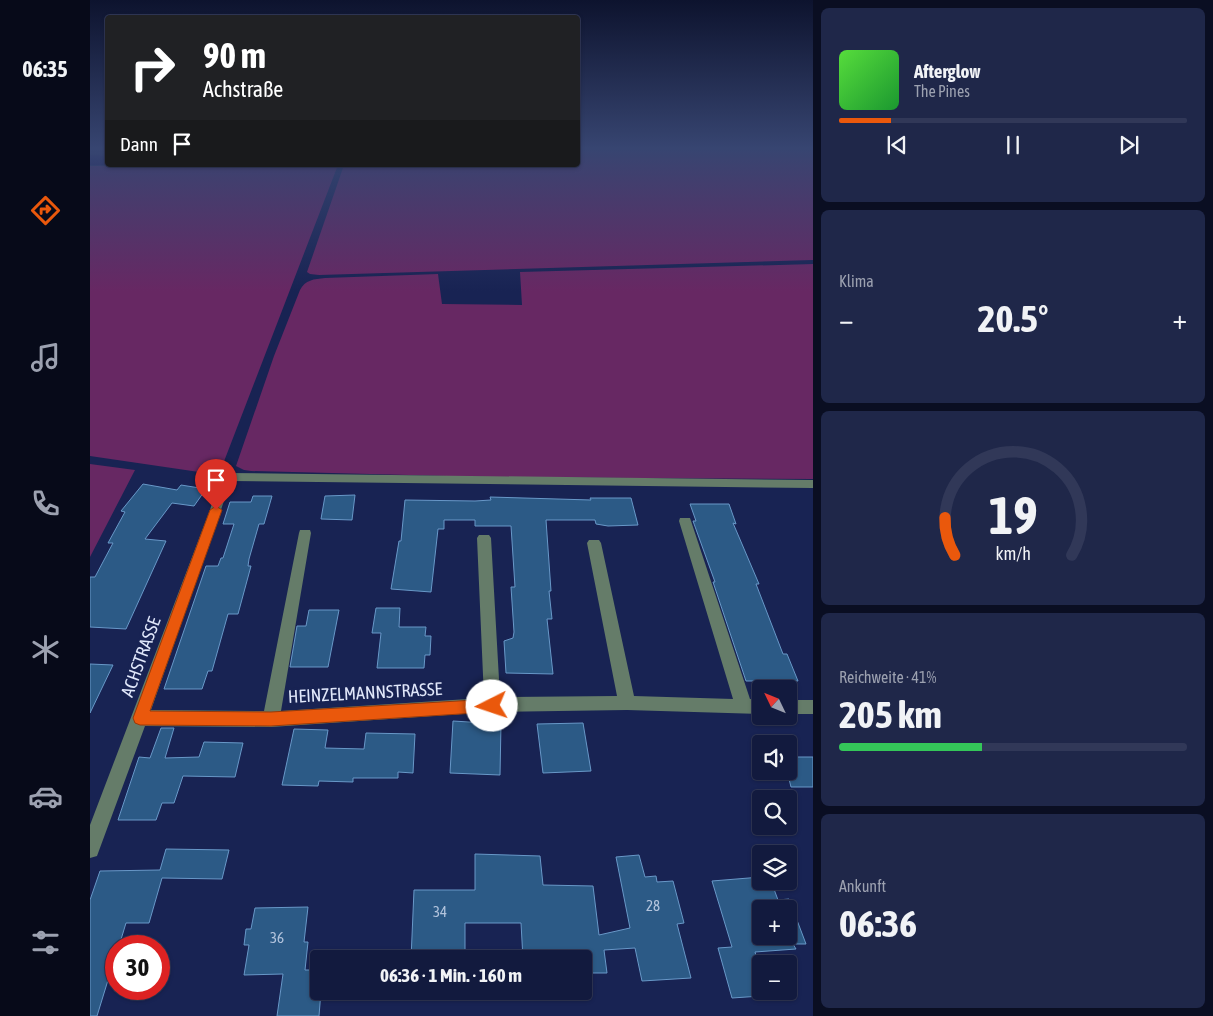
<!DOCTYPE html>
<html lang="de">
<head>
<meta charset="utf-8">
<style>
  body { margin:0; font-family:"Asap Condensed",sans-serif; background:#1f2749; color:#f1f3f6; height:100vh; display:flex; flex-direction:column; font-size:19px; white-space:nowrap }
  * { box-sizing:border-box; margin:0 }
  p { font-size:16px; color:#9ca1b0 }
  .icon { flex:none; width:28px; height:28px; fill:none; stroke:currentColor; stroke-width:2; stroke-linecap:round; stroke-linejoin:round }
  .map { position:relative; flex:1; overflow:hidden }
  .side { display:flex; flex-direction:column; gap:8px; padding:8px; background:#0a0e22; width:400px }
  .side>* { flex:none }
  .hud { position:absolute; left:15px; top:15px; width:475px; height:152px; border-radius:5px; box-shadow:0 1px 4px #0004,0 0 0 1px #313858; background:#202124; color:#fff; overflow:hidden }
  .needle { width:32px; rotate:313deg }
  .buttons { position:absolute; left:662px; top:680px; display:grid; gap:10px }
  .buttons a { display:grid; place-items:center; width:45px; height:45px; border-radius:5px; background:#121a3e; box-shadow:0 1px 4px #0004,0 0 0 1px #313858; font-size:25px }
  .speed { position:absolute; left:15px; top:935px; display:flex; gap:10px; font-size:25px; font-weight:700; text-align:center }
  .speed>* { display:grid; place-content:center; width:65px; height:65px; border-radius:50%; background:#121a3e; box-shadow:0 1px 4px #0004,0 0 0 1px #313858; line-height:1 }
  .speed .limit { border:8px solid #d22; background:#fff; color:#111 }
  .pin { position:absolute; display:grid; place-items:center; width:42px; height:42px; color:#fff; margin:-51px -21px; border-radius:50% 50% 50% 0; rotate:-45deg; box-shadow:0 0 5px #0007 }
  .pin .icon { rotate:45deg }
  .me { position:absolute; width:55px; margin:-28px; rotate:266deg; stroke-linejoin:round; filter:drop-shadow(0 0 4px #0008) }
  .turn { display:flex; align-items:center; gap:18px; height:105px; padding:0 15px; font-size:22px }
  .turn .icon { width:65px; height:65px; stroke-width:2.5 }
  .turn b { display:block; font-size:35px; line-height:42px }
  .then { display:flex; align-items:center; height:48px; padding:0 15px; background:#0003; gap:10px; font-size:19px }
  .big { font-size:38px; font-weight:700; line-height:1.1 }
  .side .widget { flex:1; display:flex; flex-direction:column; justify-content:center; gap:8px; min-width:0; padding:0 18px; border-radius:8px; background:#1f2749 }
  .side .dial { align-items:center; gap:0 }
  .dial svg { height:130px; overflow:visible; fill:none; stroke:#313858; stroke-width:7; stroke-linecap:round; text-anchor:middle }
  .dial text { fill:#f1f3f6; stroke:none }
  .song { display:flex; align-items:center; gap:15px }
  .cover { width:60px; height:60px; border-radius:8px; background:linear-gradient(135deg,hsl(110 70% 55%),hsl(130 70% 35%)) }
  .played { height:5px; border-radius:2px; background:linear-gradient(90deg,#ea580c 15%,#313858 15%) }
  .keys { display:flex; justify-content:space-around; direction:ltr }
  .heat { display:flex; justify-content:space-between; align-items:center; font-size:28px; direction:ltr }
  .charge { height:8px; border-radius:4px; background:linear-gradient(90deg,#34c759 41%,#313858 0) }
  .trip { position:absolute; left:220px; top:950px; width:282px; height:50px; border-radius:5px; background:#121a3e; box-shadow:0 1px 4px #0004,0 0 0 1px #313858; font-weight:700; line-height:50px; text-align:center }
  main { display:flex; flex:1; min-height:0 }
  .menu { display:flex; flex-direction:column; width:90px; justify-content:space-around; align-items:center; background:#070a19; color:#9ca1b0 }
  .menu .icon { width:35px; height:35px }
  .menu .selected { color:#ea580c }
  .menu b { font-size:22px; color:#f1f3f6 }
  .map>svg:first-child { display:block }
  .green { fill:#672863 }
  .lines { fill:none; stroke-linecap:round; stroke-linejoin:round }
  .river { fill:#07004e; fill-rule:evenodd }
  .building { fill:#2c5a86; stroke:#6898c8; fill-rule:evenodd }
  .minor { fill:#657c69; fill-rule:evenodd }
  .route { fill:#ea580c; stroke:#983908 }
  .labels { text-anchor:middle; stroke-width:5; stroke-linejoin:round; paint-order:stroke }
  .near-number-label { font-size:15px; fill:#b3c4dd }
  .near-street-label { font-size:18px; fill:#e0e7fa; stroke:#182353 }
</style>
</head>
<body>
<main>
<nav class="menu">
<b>06:35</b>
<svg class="icon selected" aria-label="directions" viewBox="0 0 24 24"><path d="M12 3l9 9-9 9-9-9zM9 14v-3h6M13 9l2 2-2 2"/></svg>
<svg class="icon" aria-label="music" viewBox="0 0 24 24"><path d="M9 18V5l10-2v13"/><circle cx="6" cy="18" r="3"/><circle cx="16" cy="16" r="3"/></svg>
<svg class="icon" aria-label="phone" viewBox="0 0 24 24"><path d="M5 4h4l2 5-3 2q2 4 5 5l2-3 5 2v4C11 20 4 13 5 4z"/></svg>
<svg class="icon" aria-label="climate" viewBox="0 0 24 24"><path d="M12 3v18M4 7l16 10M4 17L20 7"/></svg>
<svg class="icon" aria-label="car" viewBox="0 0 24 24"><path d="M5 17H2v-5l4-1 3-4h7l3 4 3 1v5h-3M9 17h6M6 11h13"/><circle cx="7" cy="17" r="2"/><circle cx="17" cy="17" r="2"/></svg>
<svg class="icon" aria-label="filters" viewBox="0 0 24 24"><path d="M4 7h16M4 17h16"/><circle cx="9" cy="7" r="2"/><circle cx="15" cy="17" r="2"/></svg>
</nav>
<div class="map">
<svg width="723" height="1016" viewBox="0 0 723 1016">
  <rect width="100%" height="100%" fill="#182353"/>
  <path class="green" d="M517 148H723V260L229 275 220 274 217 272 254 165H488V150Z
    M164 165H248L133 464 124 471 109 472 0 456V166Z
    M723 264V479L395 477 161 471 154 470 146 466 184 356 210 290C215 280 224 279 235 278L348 274 352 304 432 305 430 272Z
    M0 464 45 470 0 557Z"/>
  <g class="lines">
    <path class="river" d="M0 155 18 156V165H23H0Z"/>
  </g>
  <path class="building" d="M53 484 87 490 91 485 116 489 104 506 82 503 55 539 76 541 36 629 0 627V577H5L23 543H18L35 512 31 511Z
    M265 495 262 520 231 519 235 496Z
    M163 496H182L174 524H169L159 559 158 566H161L148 614H138L122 671H118L112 689H74L116 566H128L131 558H133L144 524H133L140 502H161Z
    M400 497 501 500 500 498H541L548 525 518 526 506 524 505 520H456L461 591H459L462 619H457L463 674 416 673 414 641 423 638 424 632 421 587H425L421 526H385V520H354V529H348L341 592 301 589 309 541H311L315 500 385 501 401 500Z
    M600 504H639L646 524 643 523 669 584H666L693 654H697L708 681H696L699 689H676L674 681H656L623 582H625L603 521H606Z
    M286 608H310L309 627H336L335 636H341L340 655H335L334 668H287L291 633H282Z
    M219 610H249L238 667H200L207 626H216Z
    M0 664 23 665 0 713Z
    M363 721 411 724 410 775 360 773Z
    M493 723 501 771 453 773 447 724Z
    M71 728H84L75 758 109 757 114 742 153 743 145 777 93 776 84 803H72L66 820H28L49 757 60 758Z
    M204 729 238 730 235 748 274 749 276 733 325 734 323 773 308 772V778H263V782L229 781 228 786 192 785Z
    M699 757H723V787H701L699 779Z
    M76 849 139 850 132 879 72 878 59 923H36L29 946H26V954L7 1016H0V900L10 871 70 870Z
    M385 854 450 856 453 885 503 886 509 935 540 928 526 857 549 855 555 877 566 876 567 882 583 881 594 923 587 924 601 978 552 981 545 948 514 950 517 973H494V959H433L431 923H375V959H321L324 890H385Z
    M671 877V881H681L688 900 699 899 716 944H703L706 949 665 952 671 971V996L642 998 628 948 642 947 622 881ZM671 909H699V936H671Z
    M218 907 214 942H218L215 970H229V991H231L229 1016H187L193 974 154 975 159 945H154L156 929H161L165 908Z"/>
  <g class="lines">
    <path class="minor" d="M136 473 723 480V488L141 481 61 710 174 711 209 533 210 530H220L221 533 191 711 394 698 387 538 389 535H399L401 538 410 697 527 696 497 543 499 540H509L511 543 544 696 643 699 589 521 590 518H600L601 521 660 699 671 700V714L537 710 402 712 181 727 55 726 7 856 0 858V825L120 510 130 477Z
      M699 700H723V714H699Z"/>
  </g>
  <linearGradient id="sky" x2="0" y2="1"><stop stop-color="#0d132e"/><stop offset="0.51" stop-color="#374571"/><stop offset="1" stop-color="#374571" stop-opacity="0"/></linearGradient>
  <rect width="723" height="291" fill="url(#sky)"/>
  <path class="route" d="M126 506 132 510 60 711 181 712 402 699 407 701 410 706 407 710 402 712 181 726 50 725 45 723 43 718 120 510Z"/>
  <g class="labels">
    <g class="near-number-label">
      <text x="563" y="911">28</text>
      <text x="350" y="917">34</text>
      <text x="187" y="943">36</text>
    </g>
    <g class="near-street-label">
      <text transform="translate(51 657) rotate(-70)" y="6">ACHSTRASSE</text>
      <text transform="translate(275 693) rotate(-3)" y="6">HEINZELMANNSTRASSE</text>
    </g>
  </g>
</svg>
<div class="buttons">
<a><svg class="needle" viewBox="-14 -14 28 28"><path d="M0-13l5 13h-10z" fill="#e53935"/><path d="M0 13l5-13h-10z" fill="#9ca1b0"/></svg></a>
<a><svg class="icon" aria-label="sound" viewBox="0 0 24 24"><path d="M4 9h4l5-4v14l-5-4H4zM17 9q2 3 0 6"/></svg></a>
<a><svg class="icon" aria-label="search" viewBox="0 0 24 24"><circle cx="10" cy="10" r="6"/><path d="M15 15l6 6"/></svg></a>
<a><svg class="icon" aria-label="layers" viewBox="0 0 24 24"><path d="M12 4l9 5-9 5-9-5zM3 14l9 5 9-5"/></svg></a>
<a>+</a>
<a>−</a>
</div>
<div class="speed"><div class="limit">30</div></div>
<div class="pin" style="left:126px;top:510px;background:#d93025"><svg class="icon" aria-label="arrive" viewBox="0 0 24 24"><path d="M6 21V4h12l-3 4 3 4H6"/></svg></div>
<svg class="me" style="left:402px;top:706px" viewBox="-20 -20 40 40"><circle r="19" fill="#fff"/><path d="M0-13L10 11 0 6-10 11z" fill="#ea580c"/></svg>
<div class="trip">06:36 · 1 Min. · 160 m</div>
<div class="hud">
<div class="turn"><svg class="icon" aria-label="right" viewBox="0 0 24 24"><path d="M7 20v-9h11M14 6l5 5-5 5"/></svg><div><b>90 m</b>Achstraße</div></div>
<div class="then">Dann<svg class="icon" aria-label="arrive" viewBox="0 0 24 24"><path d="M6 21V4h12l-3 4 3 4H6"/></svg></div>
</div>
</div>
<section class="side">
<div class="widget">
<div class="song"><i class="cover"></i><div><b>Afterglow</b><p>The Pines</p></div></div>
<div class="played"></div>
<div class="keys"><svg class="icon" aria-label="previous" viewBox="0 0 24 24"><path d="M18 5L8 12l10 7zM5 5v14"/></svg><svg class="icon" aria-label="pause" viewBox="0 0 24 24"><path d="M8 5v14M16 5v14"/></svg><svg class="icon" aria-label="next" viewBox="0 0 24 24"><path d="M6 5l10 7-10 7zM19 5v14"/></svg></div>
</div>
<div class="widget"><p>Klima</p>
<div class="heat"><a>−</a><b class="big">20.5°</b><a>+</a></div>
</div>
<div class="widget dial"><svg viewBox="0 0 100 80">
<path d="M14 69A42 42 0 1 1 86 69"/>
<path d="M14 69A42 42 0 0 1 8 46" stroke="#ea580c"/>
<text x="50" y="56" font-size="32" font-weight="700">19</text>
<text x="50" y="72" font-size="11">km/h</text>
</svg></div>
<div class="widget"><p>Reichweite · 41%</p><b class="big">205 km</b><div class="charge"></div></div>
<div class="widget"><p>Ankunft</p><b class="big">06:36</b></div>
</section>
</main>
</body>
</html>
